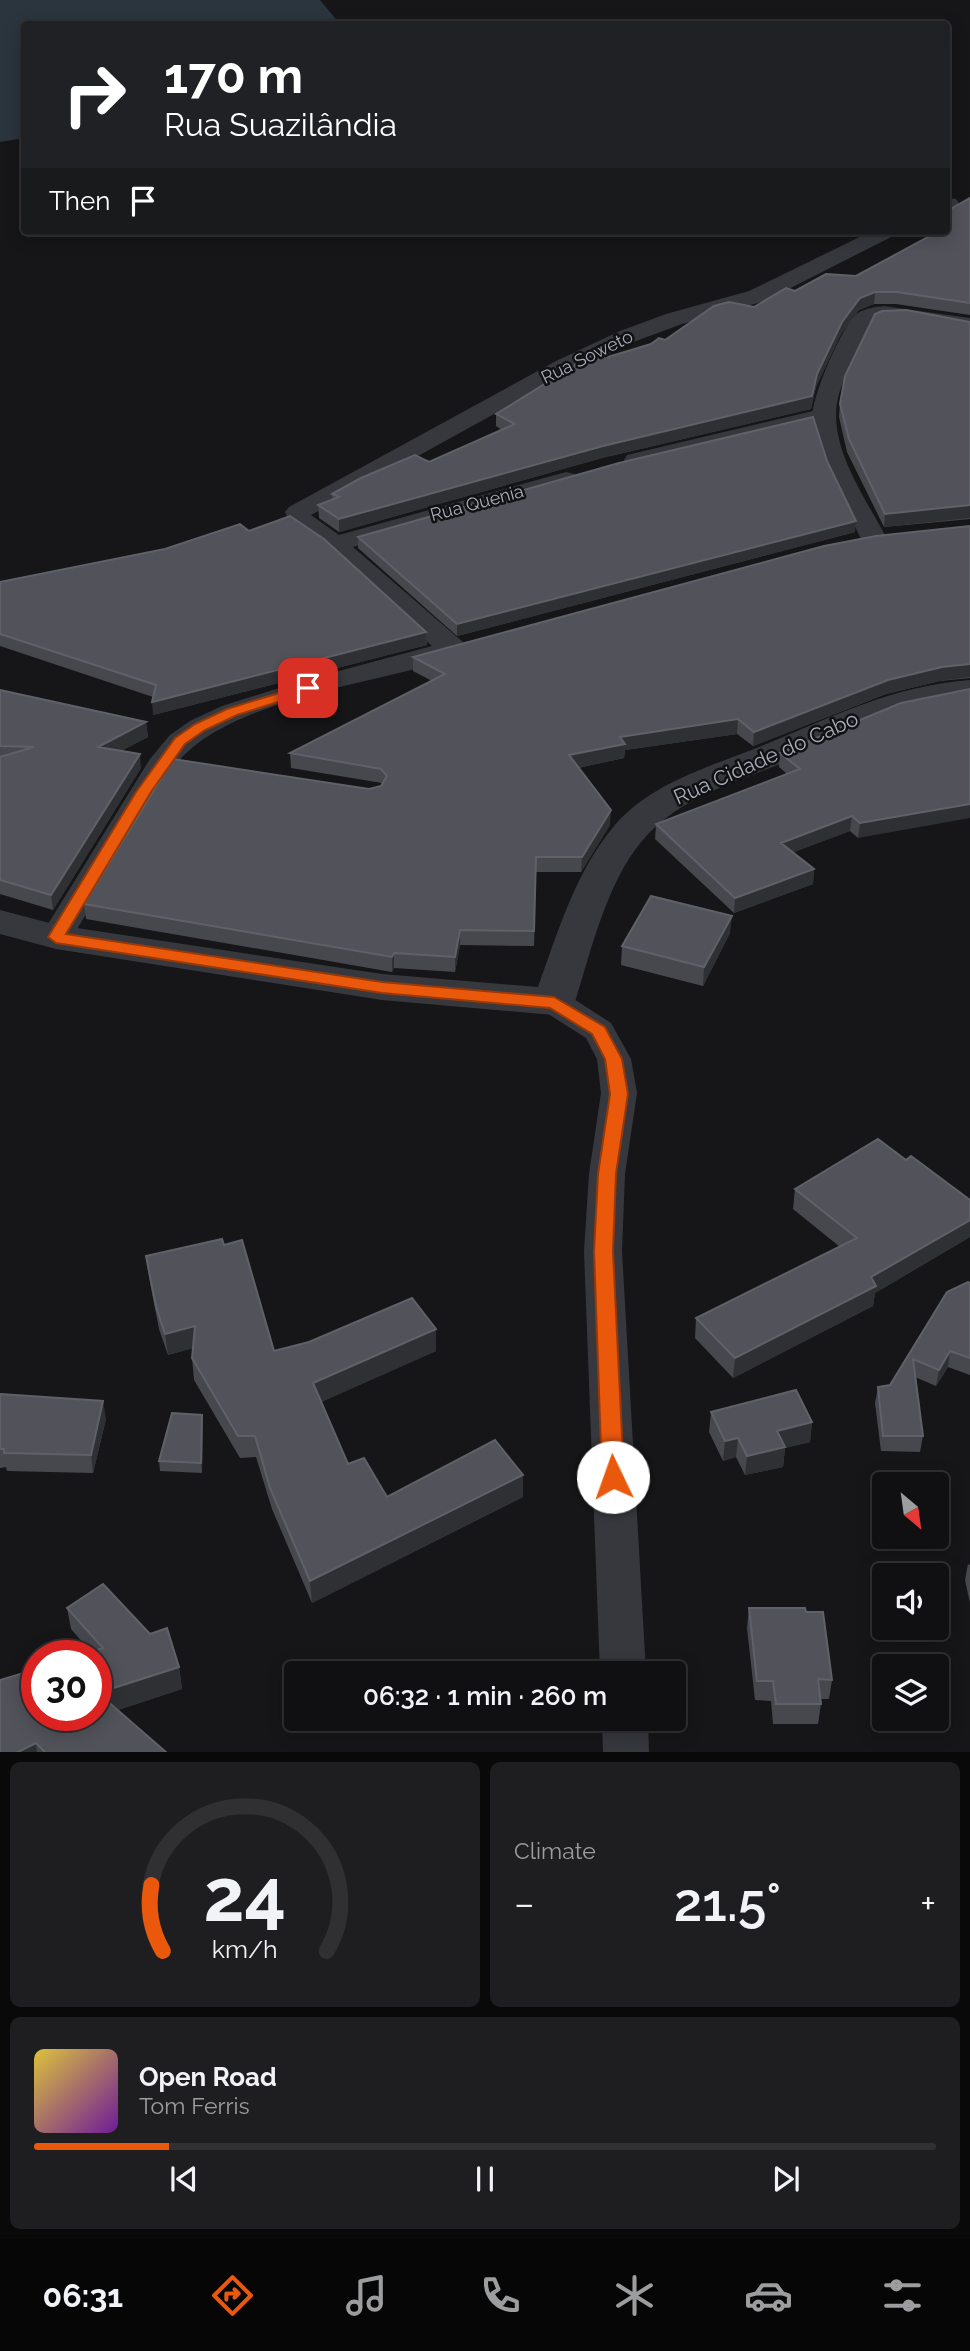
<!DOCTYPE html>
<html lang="en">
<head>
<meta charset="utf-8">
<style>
  body { margin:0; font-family:Raleway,sans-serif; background:#1e1e20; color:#f1f3f6; height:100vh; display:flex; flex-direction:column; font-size:26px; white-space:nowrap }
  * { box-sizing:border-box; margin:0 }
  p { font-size:23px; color:#9c9d9f }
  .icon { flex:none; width:38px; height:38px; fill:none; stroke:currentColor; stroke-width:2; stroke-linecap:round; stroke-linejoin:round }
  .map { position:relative; height:1752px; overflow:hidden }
  .side { display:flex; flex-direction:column; gap:10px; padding:10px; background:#09090a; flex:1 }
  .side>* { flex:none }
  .hud { position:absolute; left:21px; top:21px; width:929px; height:214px; border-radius:7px; box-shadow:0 4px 18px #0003,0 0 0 2px #303032; background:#202124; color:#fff; overflow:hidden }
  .needle { width:46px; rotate:151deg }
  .controls { position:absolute; left:872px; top:1472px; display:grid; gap:14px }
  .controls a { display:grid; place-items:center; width:77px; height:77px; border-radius:7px; background:#101012; box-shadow:0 4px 18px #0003,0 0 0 2px #303032; font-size:35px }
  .speed { position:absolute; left:21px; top:1640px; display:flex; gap:14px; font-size:35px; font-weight:700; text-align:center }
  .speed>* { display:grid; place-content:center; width:91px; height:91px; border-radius:50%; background:#101012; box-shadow:0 4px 18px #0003,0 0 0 2px #303032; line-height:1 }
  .speed .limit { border:10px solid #d22; background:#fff; color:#111 }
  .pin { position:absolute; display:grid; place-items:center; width:60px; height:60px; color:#fff; margin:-30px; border-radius:14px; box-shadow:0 4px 10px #0006 }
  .me { position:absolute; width:77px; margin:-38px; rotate:357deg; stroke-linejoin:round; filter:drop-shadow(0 0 5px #0008) }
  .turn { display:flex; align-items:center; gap:24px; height:147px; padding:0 28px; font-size:32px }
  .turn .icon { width:91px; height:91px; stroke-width:2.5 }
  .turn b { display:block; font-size:49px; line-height:60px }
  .then { display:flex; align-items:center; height:66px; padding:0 28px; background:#0003; gap:14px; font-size:26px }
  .big { font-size:52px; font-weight:600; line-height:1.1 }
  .side .tile { flex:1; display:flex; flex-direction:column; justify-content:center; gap:10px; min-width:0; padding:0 24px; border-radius:10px; background:#1e1e20 }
  .side .dial { align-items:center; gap:0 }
  .dial svg { height:182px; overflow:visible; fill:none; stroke:#303032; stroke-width:7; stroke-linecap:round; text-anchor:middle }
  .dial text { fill:#f1f3f6; stroke:none }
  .song { display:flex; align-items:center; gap:21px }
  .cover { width:84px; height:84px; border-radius:10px; background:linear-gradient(135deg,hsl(50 70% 55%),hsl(280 70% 35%)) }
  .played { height:7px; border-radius:4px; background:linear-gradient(90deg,#ea580c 15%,#303032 15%) }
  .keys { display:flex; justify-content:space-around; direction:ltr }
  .heat { display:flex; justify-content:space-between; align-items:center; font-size:38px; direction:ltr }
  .side .tiles { flex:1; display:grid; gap:10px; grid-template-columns:1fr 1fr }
  .tile:last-child { grid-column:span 2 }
  .trip { position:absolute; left:284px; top:1661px; width:402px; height:70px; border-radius:7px; background:#101012; box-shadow:0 4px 18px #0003,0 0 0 2px #303032; font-weight:600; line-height:70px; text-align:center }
  .tab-bar { display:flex; height:112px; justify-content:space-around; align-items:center; background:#060607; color:#9c9d9f }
  .tab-bar .icon { width:49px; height:49px }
  .tab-bar .selected { color:#ea580c }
  .tab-bar b { font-size:32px; color:#f1f3f6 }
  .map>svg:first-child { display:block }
  .water { fill:#2b353e }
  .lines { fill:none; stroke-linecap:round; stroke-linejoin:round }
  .minor { fill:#37383e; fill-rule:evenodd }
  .tertiary { fill:#37383e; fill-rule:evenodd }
  .wall { fill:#47484e }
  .shaded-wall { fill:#2f3034 }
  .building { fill:#52535a; stroke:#5f6169; stroke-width:2 }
  .route { fill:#ea580c; stroke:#983908; stroke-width:2 }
  .labels { text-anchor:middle; stroke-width:5; stroke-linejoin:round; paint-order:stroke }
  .far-street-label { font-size:18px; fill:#a7acba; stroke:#111113 }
  .street-label { font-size:21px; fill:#a7acba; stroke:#111113 }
</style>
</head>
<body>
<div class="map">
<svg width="970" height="1753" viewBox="0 0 970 1753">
  <rect width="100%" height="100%" fill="#161618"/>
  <path class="water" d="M0 0H320L340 24H24V138L0 142Z"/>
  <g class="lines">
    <path class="minor" d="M947 198 956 199 959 203 956 207 947 210Z
      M872 231H898L895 235 765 301 682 324 636 341 572 371 311 515 339 535 566 472 575 474 578 479 575 484 353 547 464 643 468 649 464 655C384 683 231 697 177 763L68 944 56 947 44 944 40 937 150 759 170 735 190 721 222 706 298 682 432 646 326 549 290 524 285 512 289 507 556 361 620 331 666 314 749 291Z
      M884 306 970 318V332L909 321H876C864 330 861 345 855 358 849 371 841 384 838 398 827 446 866 498 887 539L883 544 874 547 865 544 861 539 828 471 814 425 636 467 627 465 624 460 627 455 813 411C815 391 842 325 858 313 866 308 876 307 884 306Z
      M554 991 566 994 611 1023 631 1059 637 1093 625 1174 622 1251 646 1673H600L584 1251 589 1174 601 1093 597 1059 586 1038 542 1010 537 1002 542 994Z
      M602 1718H648L649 1753H603Z"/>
    <path class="tertiary" d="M970 680V700C899 707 854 733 790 760 739 781 678 797 642 841 607 882 591 951 575 1002L569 1011 554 1015 382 1000 56 949 0 934V910L57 925 382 974 538 987C558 932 576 870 615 825 651 783 709 767 759 747 833 717 888 687 970 680Z"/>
  </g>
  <path class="wall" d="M970 198V315L896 304H874L859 310 841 334 816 387 811 409 602 458 339 532 319 518 318 505 332 499V494L429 462 502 430 496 426V414L608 357 665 340 795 291 856 276 928 237 923 236V231H947Z
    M970 322V519L884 527 847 452 839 417 840 404Z
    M827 461 855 532 457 636 358 548V537Z
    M970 526V678L940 681 886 694 753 746 737 734 625 750 624 758 578 768 610 825 581 872H536L534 946 460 945 455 972 394 968 392 972 86 919 84 904 369 789 381 786 382 783 291 768 290 753 432 681 413 671V657Z
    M249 531 426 632 427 645 153 715V697L0 646V582L165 549Z
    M970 689 858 838 850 831 793 852 814 869 813 884 734 913 655 839 656 824 787 774 779 767 780 753Z
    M0 690 146 722 148 737 121 751 141 768 53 910 0 894Z
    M730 933 703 986 621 965 622 946Z
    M906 1160 970 1200V1237L875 1293 873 1306 733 1378 695 1338 696 1318 840 1247 793 1209 795 1189Z
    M224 1245 274 1351 436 1329V1351L321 1402 348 1464 387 1497 523 1475V1497L312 1603 272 1509 256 1457 240 1458 194 1380 192 1358 193 1348 168 1355 159 1329 149 1277 146 1256Z
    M970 1283V1375L948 1367 936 1386 915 1377 923 1436 920 1452 881 1451 875 1403 878 1387 890 1385Z
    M0 1394 106 1419 93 1473 7 1471 6 1467 0 1468Z
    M711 1412 812 1422 810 1442 785 1448 783 1467 745 1475 736 1457 723 1461 709 1432Z
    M203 1425 202 1473 160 1471 159 1461Z
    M968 1564 970 1565V1603L965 1580Z
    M67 1608 179 1667 182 1689 118 1710 167 1753H0L91 1652 71 1629Z
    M749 1608 832 1680 829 1699H820L821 1704 818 1724H773L771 1701 755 1700 747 1628Z"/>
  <path class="shaded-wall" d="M875 292 874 304 859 310 841 334 816 387 811 409 602 458 339 532V519L817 374 842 322 860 298Z
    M970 505V518L884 527 885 514Z
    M856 521 855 532 457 636V624Z
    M426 632 427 645 153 715 152 702Z
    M970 664V677L940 681 886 694 753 746 754 732 888 680 942 667Z
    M738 719 737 734 625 750 624 758 568 770 569 755 620 737Z
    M146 722 148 737 100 762 98 747Z
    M140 754 141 768 53 910 51 895Z
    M970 804V818L858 838 860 823Z
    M611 810 610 825 581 872 582 857Z
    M852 816 850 831 779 858 781 843Z
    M814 869 813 884 734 913 735 898Z
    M732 916 730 933 703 986 704 967Z
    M460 930V945L455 972V957Z
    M394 953V968L392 972V957Z
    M970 1220V1237L875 1293 873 1306 733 1378 735 1358Z
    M195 1326 197 1347 168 1355 165 1334Z
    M436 1329V1351L314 1405 313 1383Z
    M950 1351 948 1367 936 1386 939 1370Z
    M103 1401 106 1419 93 1473 91 1455Z
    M202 1415 203 1425 202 1473 201 1463Z
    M812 1422 810 1442 785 1448 783 1467 745 1475 747 1456 777 1431Z
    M738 1438 736 1457 723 1461 725 1441Z
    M523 1475V1497L312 1603 310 1581Z
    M179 1667 182 1689 102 1715 98 1693Z
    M36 1743 37 1753H16Z"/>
  <path class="building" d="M970 198V303L897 292H875L860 298 842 322 817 374 812 396 603 446 339 519 318 505 339 497 332 494 361 478 415 455 429 462 515 424 496 414 598 351 608 357 651 344 659 338 665 340 714 306 729 302 754 307 786 288 795 291 826 274 856 276 939 231H947V211Z
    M906 310 970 322V505L885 514 849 439 840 404 845 376 875 314 882 311Z
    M813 417 827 461 856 521 457 624 358 537 619 463Z
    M290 516 324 539 426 632 152 702 156 685 0 634V582L165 549 240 524 249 531Z
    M970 526V664L942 667 888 680 754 732 738 719 620 737 625 744 569 755 611 810 582 857H536L534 931 460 930 455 957 394 953 392 957 84 904 173 759 369 789 381 786 387 776 381 769 290 753 445 674 413 657 824 546 876 536Z
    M970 689V804L860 823 852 816 781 843 814 869 735 898 656 824 800 769 780 753 901 703Z
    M0 690 146 722 98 747 140 754 51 895 0 880V757L34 747 0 746Z
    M651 896 732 916 704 967 622 946Z
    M878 1139 906 1160 911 1156 970 1200V1220L871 1277 876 1286 735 1358 696 1318 857 1238 795 1189Z
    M222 1239 224 1245 242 1240 274 1351 309 1342 412 1298 436 1329 313 1383 348 1464 364 1458 387 1497 495 1440 523 1475 310 1581 270 1488 255 1436H238L192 1358 195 1326 165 1334 156 1307 146 1256Z
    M968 1282 970 1283V1358L950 1351 939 1370 913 1359 923 1436H883L878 1387 890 1385 947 1292Z
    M796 1390 812 1422 777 1431 785 1447 747 1456 738 1438 725 1441 711 1412Z
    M0 1394 103 1401 91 1455 4 1453V1449H0Z
    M172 1413 202 1415 201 1463 159 1461Z
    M103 1584 150 1634 167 1628 179 1667 98 1693 167 1753H46L36 1743 16 1753H0V1680L37 1669V1715H96V1656H79L103 1648 67 1608Z
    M749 1608H805L806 1612H823L832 1680 818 1679 821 1704H776L773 1681H757Z"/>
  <path class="route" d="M308 684 315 688 313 691 237 715 205 730 185 744 151 792 66 934 382 982 554 997 605 1027 622 1059 628 1094 616 1174 613 1251 624 1477 621 1483 613 1486 606 1483 602 1477 594 1251 598 1174 610 1094 605 1059 592 1034 550 1008 382 993 56 943 48 937 136 792 175 738 195 724 227 709Z"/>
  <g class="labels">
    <g class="far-street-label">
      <text transform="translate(587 357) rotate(-26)" y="6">Rua Soweto</text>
      <text transform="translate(477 503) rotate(-15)" y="6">Rua Quenia</text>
    </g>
    <g class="street-label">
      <text transform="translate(766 758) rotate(-24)" y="7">Rua Cidade do Cabo</text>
    </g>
  </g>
</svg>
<div class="controls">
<a><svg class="needle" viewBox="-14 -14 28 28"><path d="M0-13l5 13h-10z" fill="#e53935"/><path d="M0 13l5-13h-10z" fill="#9c9d9f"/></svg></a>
<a><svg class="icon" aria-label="sound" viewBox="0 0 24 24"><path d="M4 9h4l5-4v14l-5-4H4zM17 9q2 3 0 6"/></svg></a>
<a><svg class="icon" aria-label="layers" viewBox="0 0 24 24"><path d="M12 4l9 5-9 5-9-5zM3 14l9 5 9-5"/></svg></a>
</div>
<div class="speed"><div class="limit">30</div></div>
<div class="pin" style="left:308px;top:688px;background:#d93025"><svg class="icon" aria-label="arrive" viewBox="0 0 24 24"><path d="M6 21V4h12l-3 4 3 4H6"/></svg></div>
<svg class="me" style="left:613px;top:1477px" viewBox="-20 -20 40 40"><circle r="19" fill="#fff"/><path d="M0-13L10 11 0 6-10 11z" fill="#ea580c"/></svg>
<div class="trip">06:32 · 1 min · 260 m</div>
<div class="hud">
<div class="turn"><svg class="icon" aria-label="right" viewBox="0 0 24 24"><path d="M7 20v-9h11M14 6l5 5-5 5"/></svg><div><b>170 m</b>Rua Suazilândia</div></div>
<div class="then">Then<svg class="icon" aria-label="arrive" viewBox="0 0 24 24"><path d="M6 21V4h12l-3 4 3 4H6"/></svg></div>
</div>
</div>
<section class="side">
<div class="tiles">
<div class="tile dial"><svg viewBox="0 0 100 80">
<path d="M14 69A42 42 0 1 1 86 69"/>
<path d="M14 69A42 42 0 0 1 9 40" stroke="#ea580c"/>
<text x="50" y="56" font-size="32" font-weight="700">24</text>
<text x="50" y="72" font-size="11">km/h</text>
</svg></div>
<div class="tile"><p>Climate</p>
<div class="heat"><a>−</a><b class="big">21.5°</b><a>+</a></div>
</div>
<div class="tile">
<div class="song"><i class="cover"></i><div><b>Open Road</b><p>Tom Ferris</p></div></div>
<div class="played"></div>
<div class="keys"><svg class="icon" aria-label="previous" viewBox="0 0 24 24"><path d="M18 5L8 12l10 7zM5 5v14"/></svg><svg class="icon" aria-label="pause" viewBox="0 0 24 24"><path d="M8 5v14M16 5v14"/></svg><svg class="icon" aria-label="next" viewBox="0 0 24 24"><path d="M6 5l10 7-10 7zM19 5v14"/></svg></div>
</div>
</div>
</section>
<nav class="tab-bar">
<b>06:31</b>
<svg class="icon selected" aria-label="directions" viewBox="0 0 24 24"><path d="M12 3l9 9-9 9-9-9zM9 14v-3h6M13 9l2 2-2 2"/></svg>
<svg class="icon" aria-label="music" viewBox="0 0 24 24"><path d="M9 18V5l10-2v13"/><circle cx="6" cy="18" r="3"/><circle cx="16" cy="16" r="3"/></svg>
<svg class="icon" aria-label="phone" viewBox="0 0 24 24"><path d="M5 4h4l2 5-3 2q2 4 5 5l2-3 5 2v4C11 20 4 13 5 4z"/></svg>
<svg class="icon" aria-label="climate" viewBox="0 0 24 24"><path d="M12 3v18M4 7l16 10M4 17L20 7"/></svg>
<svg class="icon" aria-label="car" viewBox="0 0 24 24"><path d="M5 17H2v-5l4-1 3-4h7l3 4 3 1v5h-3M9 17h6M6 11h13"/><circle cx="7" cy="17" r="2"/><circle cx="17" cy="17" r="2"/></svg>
<svg class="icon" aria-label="filters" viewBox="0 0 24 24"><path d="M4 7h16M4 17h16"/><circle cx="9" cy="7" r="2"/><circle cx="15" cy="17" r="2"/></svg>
</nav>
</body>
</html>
